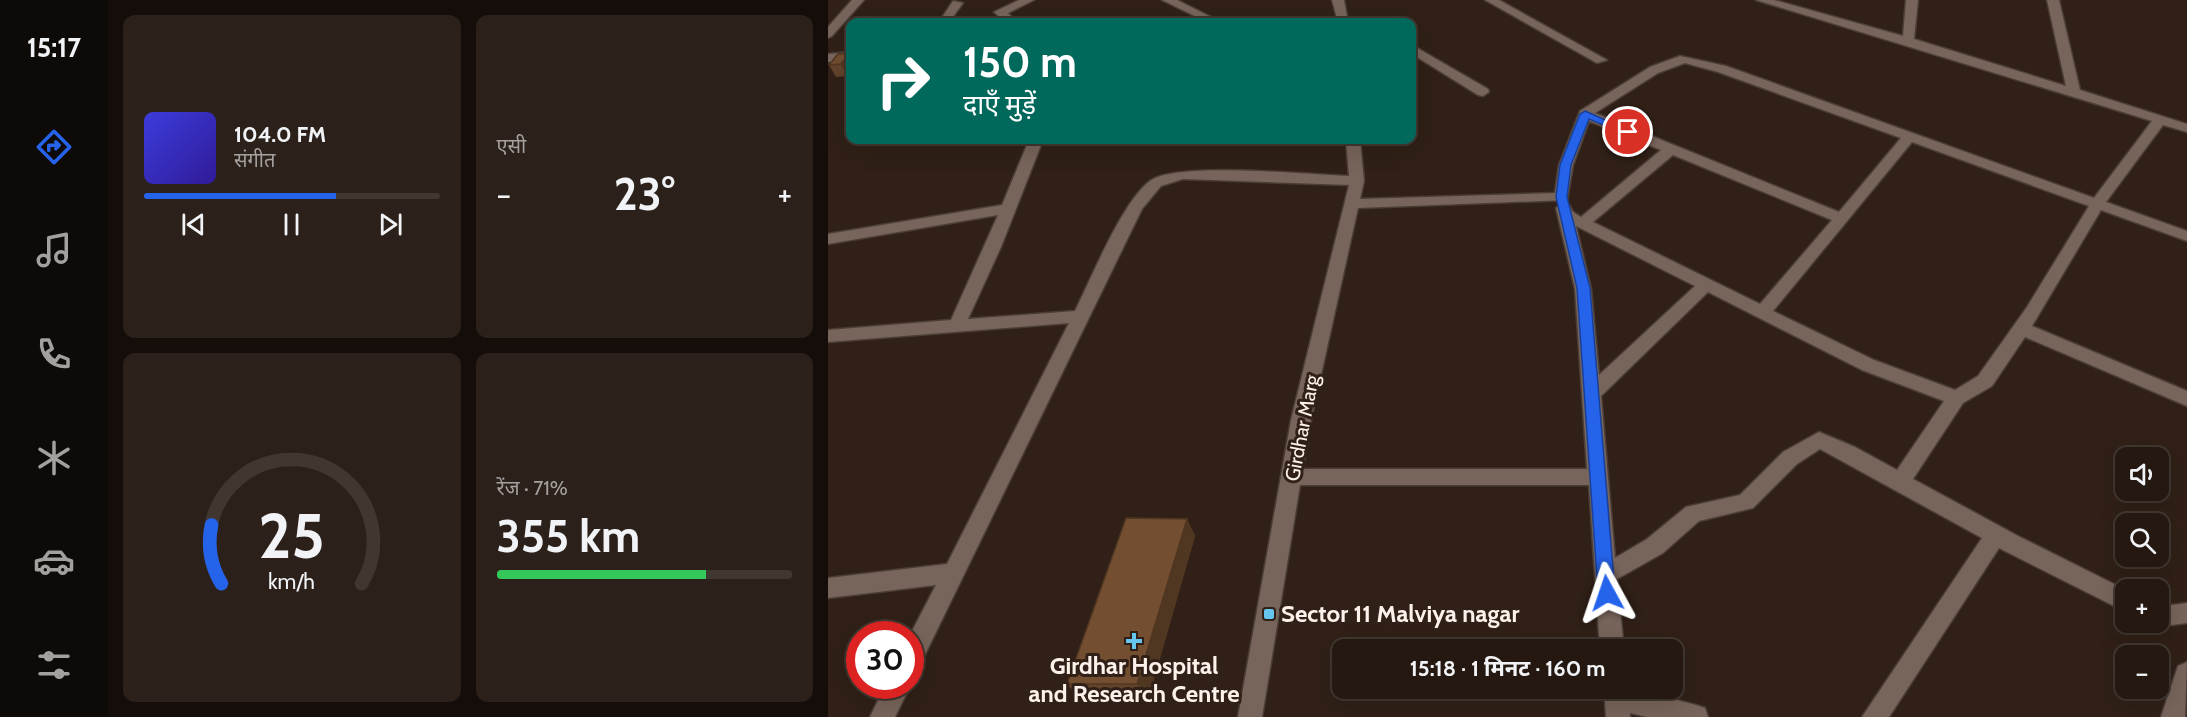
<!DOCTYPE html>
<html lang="hi">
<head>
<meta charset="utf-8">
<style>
  body { margin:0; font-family:Cabin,"Noto Sans Devanagari",sans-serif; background:#2c211a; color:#f1f3f6; height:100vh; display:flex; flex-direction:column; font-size:22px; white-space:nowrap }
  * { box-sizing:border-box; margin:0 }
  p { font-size:20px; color:#a3a09f }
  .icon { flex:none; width:33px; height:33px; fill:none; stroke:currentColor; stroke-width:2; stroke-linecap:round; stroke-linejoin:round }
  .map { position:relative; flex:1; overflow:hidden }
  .details { display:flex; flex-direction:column; gap:15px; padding:15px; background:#140d09; width:720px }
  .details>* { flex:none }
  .banner { position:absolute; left:18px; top:18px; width:570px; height:126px; border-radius:12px; box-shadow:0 6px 24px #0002,0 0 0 2px #413731; background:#00695c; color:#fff; overflow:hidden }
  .tools { position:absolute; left:1287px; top:447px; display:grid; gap:12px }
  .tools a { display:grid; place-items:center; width:54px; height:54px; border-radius:12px; background:#241811; box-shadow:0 6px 24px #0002,0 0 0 2px #413731; font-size:30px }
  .speed { position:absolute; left:18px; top:621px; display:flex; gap:12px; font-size:30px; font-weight:700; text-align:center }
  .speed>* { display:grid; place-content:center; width:78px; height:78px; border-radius:50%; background:#241811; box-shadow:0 6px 24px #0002,0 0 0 2px #413731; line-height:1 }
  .speed .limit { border:9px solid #d22; background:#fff; color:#111 }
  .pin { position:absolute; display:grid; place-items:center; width:51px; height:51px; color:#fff; margin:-26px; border:3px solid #fff; border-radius:50%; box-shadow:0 2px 6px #0007 }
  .me { position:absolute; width:66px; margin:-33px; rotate:355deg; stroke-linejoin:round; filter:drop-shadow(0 0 4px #0008) }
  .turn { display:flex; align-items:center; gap:21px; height:126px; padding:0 18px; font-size:27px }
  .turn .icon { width:78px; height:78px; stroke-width:2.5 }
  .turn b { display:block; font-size:42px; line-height:51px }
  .big { font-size:45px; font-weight:700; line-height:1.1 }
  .details .widget { flex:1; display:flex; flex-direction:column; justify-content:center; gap:9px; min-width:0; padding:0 21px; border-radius:12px; background:#2c211a }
  .details .dial { align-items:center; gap:0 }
  .dial svg { height:156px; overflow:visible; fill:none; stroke:#413731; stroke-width:7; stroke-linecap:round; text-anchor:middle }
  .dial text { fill:#f1f3f6; stroke:none }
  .song { display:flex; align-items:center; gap:18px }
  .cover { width:72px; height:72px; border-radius:9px; background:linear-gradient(135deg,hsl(240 70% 55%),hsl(250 70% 35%)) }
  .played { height:6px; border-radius:3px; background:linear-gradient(90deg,#2563eb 65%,#413731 65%) }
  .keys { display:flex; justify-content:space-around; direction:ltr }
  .heat { display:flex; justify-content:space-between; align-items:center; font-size:33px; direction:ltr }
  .charge { height:9px; border-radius:4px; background:linear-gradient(90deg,#34c759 71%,#413731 0) }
  .details .tiles { flex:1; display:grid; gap:15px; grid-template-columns:repeat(2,1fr) }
  .trip { position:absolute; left:504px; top:639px; width:351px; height:60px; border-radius:12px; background:#241811; box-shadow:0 6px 24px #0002,0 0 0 2px #413731; font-weight:700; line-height:60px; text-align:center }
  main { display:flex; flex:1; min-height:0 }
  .menu { display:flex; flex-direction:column; width:108px; justify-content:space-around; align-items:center; background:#0e0a07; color:#a3a09f }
  .menu .icon { width:42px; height:42px }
  .menu .active { color:#2563eb }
  .menu b { font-size:27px; color:#f1f3f6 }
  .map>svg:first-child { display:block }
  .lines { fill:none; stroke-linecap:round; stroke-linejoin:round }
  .minor-casing { stroke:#4a3d36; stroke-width:3 }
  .minor { fill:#77645a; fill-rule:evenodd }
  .wall { fill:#63432a }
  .shaded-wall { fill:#503722 }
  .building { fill:#734e31; stroke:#503722; stroke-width:1.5 }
  .route { fill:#2563eb; stroke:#184099; stroke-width:1.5 }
  .poi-dot { fill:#65c5ee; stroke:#302017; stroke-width:2 }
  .labels { text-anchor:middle; stroke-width:6; stroke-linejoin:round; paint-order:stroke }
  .street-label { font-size:20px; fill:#fdf2eb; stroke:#302017 }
  .near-poi-label { font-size:24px; font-weight:bold; fill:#fdf2eb; stroke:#302017; text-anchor:start }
</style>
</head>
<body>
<main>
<nav class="menu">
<b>15:17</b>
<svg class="icon active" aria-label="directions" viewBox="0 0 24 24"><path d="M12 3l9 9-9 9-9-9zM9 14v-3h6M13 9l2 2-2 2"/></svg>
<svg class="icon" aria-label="music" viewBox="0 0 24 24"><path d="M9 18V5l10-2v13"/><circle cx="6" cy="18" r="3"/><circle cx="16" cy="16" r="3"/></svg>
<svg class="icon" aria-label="phone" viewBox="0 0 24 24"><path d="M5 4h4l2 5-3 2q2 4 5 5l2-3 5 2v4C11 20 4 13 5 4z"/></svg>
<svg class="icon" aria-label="climate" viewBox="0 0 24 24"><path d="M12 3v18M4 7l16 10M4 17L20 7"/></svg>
<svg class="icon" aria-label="car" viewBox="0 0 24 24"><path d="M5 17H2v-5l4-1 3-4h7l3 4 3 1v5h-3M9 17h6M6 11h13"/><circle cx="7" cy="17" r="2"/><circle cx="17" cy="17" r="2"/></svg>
<svg class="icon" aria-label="filters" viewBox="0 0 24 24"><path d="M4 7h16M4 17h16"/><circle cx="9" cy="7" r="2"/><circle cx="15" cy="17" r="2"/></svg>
</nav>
<section class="details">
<div class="tiles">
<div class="widget">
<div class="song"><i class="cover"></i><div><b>104.0 FM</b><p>संगीत</p></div></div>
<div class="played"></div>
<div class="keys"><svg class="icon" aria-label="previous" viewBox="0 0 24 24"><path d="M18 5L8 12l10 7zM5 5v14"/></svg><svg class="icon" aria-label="pause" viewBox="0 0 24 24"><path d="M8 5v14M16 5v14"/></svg><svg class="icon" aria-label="next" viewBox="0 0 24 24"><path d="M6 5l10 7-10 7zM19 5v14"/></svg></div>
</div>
<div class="widget"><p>एसी</p>
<div class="heat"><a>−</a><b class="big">23°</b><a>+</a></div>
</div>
<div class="widget dial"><svg viewBox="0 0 100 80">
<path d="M14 69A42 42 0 1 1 86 69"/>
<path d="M14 69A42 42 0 0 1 9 39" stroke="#2563eb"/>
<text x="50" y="56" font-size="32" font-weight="700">25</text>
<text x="50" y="72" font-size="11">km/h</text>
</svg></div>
<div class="widget"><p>रेंज · 71%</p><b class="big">355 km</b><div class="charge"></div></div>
</div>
</section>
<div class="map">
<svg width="1359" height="717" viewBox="0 0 1359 717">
  <rect width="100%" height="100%" fill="#302017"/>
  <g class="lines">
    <g class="minor-casing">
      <path id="minor" d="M24 0H36L4 36 0 38V27Z
        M191 0H206L180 13 188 22H177L166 12Z
        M334 0H349L393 22H379Z
        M504 0H516L520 22H510Z
        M657 0H671L779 60 769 63Z
        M928 0H946L1075 36 1078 0H1090L1086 39 1238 86 1219 0H1231L1252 90 1359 124V132L1335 125 1278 202 1359 231V241L1273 210 1204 326 1359 391V406L1197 337 1164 386 1135 403 1085 479 1190 536 1298 590V612L1171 548 1061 717H1034L1154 538 992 449 969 464 925 508 871 521 835 553 789 579 796 650H772L761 485H472L434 717H410L463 420 521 185 355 179 333 186 314 209 90 669 82 672V635L108 585 0 598V578L119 564 241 323 0 342V330L123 320 170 215 0 244V234L174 205 201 140H215L173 247 140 319 247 311C264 277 294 202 322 181 348 161 484 175 521 176L518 140H532L536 181 532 199 727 193 731 165 752 111 822 67 852 56 898 66 1266 198 1324 121ZM857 63 890 72 1073 138 1011 212 767 113 830 73ZM761 121 833 150 753 217 745 212 741 205 736 203 728 208 747 289 759 469H475L483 420 530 208 739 200 745 165ZM1084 142 1261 206 1199 307 1150 376 1127 390 1046 360 945 311ZM845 155 1004 220 932 304 765 222ZM748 226 867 286 771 375 763 289ZM880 292 1034 370 1116 401 1069 470 1027 447 991 432 955 452 912 495 858 507 819 539 787 558 773 396Z
        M125 1 135 3 121 22H111Z
        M584 45 660 89 661 92 655 96 650 95 584 54Z
        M22 52V60L0 62V54Z
        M1330 601 1344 605 1359 603V623L1344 625 1330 622Z
        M1359 662 1357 717H1333L1350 666Z
        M57 686H82L67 717H42Z
        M776 688H802L868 705 877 708 880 717H819L802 713V717H778Z"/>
    </g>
    <use href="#minor" class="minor"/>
  </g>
  <path class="wall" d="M21 53 22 55V54V74V73L19 76 8 77 1 65Z
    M359 519 367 536 320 700 252 699 239 684Z"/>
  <path class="shaded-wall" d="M21 53 22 57 16 63 22 73 19 76 13 64Z
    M359 519 367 536 320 700 309 684Z"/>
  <path class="building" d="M21 53 13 64 1 65 10 54Z
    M22 54V63H16Z
    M298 518 359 519 309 684H239Z"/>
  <path class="route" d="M757 111 805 132 797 134 761 119 743 165 739 197 762 288 787 593 785 599 779 601 773 599 770 593 749 288 728 197 732 165 752 114Z"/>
  <g class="poi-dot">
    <rect x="435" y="608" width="12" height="12" rx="3"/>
    <path d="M303 632h6v6h6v6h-6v6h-6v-6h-6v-6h6z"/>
  </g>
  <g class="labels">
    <g class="street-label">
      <text transform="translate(474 428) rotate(-79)" y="7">Girdhar Marg</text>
    </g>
    <g class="near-poi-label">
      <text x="453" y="622">Sector 11 Malviya nagar</text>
      <text x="306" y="674" text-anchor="middle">Girdhar Hospital<tspan x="306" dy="28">and Research Centre</tspan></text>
    </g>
  </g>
</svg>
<div class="tools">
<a><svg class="icon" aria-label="sound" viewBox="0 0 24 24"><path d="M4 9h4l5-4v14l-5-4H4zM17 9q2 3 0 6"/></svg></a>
<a><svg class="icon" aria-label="search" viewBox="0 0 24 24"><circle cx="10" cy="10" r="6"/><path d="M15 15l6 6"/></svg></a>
<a>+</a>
<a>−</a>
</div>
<div class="speed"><div class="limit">30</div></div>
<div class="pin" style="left:800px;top:132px;background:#d93025"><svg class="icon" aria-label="arrive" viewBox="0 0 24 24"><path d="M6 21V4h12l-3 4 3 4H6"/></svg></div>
<svg class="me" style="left:779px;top:593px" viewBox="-20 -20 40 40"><path d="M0-17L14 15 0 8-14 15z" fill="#2563eb" stroke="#fff" stroke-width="4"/></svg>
<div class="trip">15:18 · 1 मिनट · 160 m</div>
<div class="banner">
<div class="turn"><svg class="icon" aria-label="right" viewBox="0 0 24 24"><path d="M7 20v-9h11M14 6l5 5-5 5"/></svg><div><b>150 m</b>दाएँ मुड़ें</div></div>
</div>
</div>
</main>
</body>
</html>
